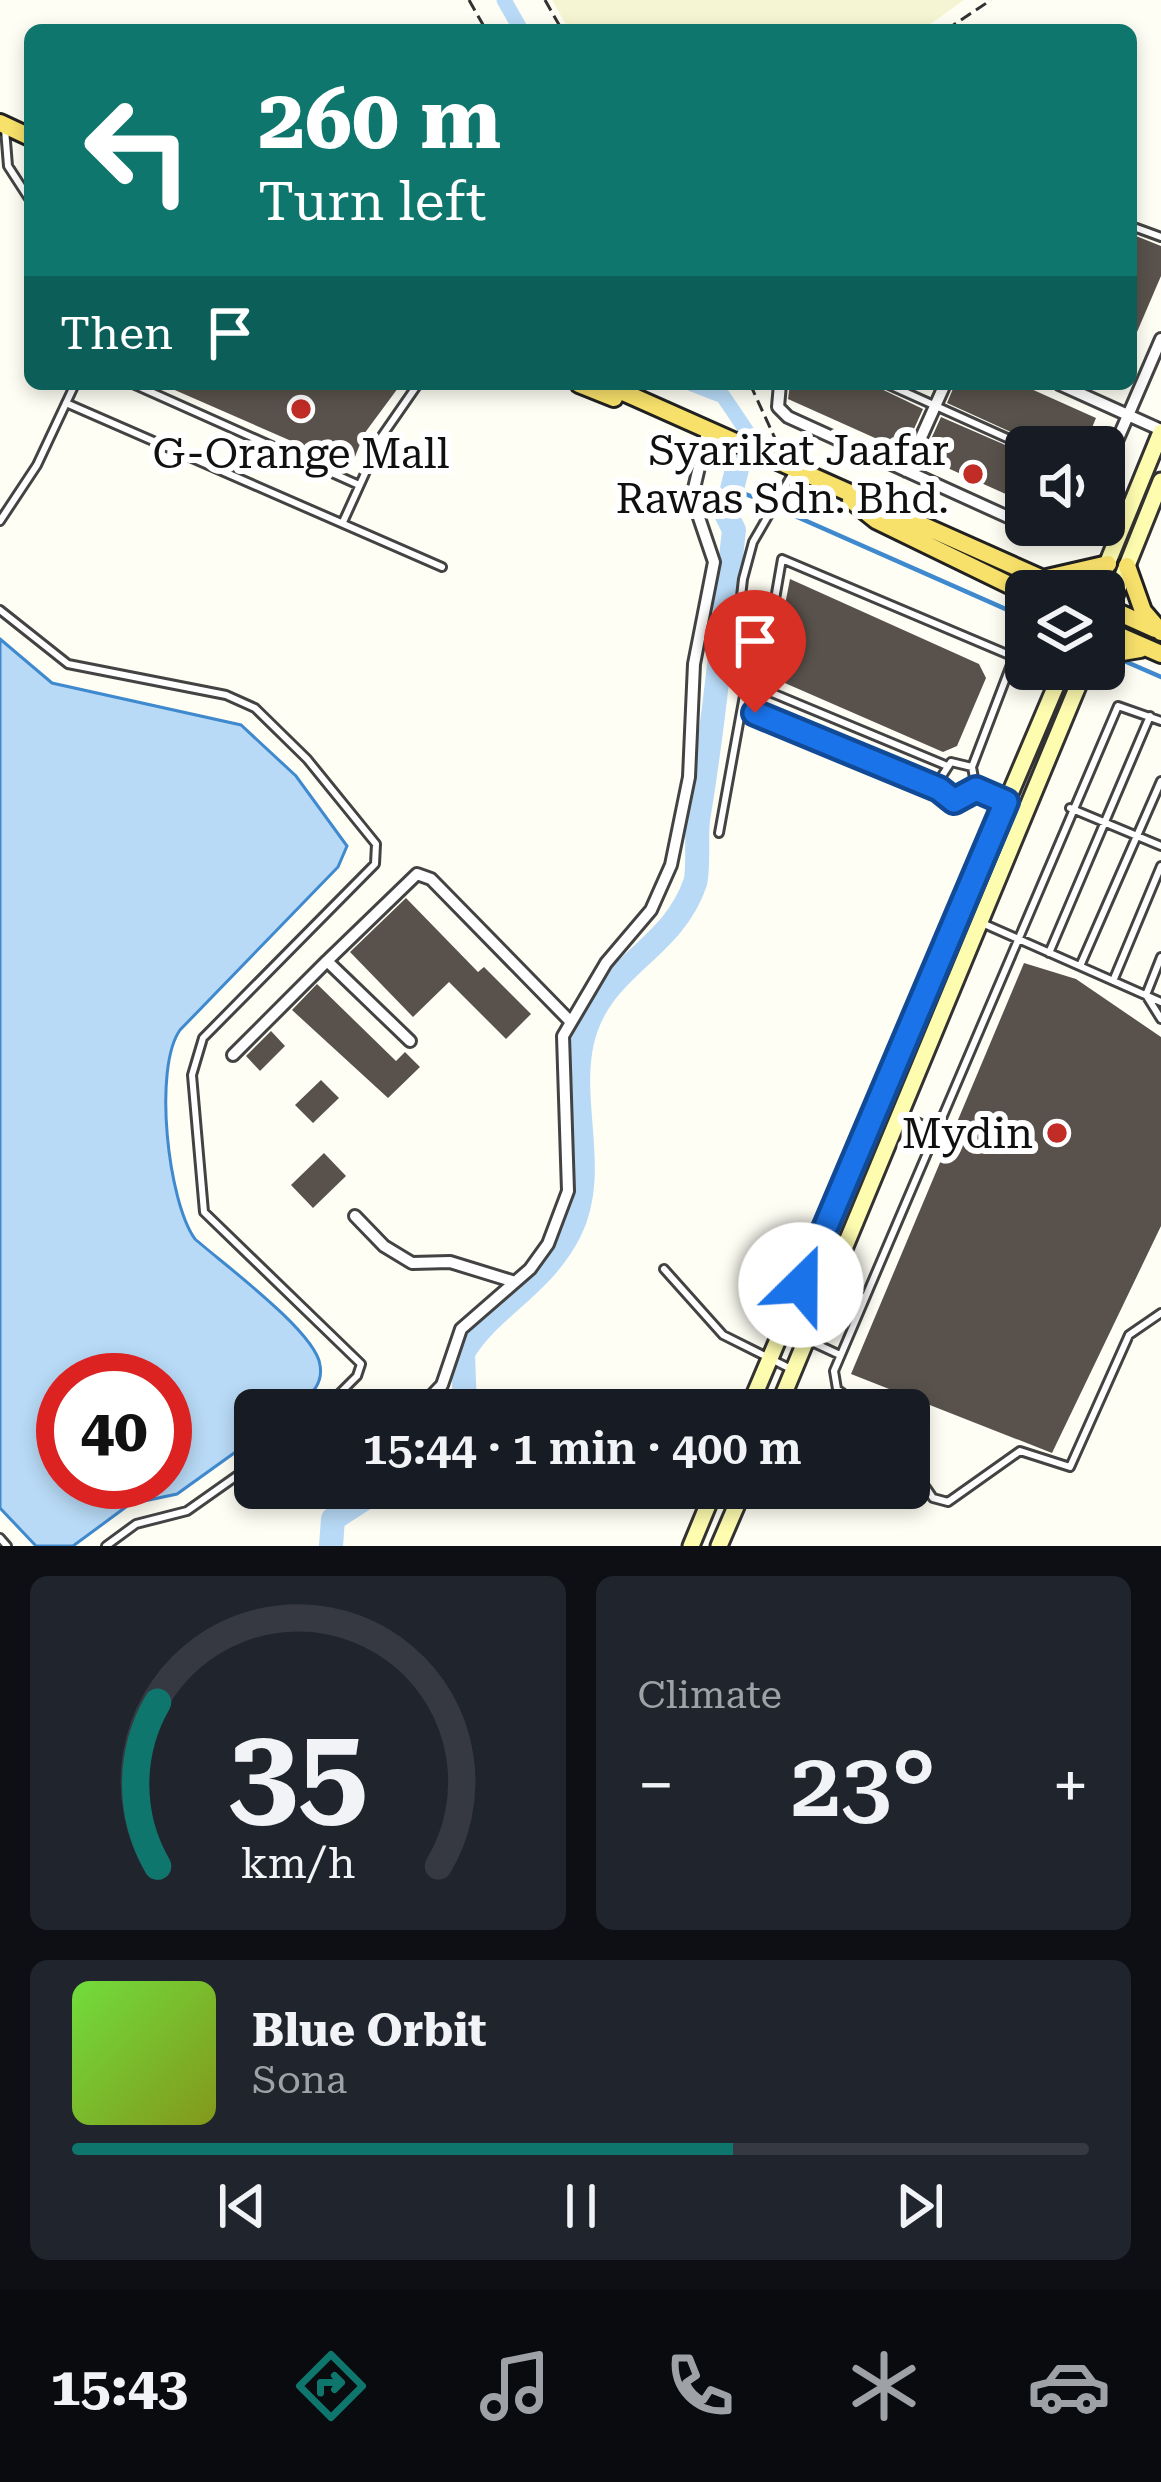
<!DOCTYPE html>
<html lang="en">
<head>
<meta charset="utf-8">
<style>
  body { margin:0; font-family:"Roboto Serif",serif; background:#20242c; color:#f1f3f6; height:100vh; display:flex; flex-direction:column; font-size:45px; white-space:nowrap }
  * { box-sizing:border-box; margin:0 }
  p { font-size:39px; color:#9ea1a6 }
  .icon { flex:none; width:66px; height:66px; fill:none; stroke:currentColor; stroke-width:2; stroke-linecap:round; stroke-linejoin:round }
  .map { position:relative; height:1546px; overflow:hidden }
  .details { display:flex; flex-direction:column; gap:30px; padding:30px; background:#0d0f14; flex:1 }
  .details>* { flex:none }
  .hud { position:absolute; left:24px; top:24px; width:1113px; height:366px; border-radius:18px; box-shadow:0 6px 18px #0003; background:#0f766e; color:#fff; overflow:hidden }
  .buttons { position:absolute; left:1005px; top:426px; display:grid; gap:24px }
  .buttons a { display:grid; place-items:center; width:120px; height:120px; border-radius:18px; background:#171b24; box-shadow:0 6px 18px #0003; font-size:60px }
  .speed { position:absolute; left:36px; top:1353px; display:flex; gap:24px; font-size:60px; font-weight:700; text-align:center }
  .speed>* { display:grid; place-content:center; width:156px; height:156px; border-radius:50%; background:#171b24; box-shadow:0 6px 18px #0003; line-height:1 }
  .speed .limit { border:18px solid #d22; background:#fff; color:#111 }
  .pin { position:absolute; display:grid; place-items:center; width:102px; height:102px; color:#fff; margin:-123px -51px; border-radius:50% 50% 50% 0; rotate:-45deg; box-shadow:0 0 12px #0007 }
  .pin .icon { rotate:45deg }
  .me { position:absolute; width:132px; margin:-66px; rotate:23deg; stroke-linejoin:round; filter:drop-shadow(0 0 9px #0008) }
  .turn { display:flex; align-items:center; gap:42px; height:252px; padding:0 36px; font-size:54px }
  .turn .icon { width:156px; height:156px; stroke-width:2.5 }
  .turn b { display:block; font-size:84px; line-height:102px }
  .then { display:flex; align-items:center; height:114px; padding:0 36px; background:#0003; gap:24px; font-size:45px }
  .big { font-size:90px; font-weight:600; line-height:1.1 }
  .details .card { flex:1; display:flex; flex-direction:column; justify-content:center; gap:18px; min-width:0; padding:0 42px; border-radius:18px; background:#20242c }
  .details .dial { align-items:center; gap:0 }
  .dial svg { height:312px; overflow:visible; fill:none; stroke:#363941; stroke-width:7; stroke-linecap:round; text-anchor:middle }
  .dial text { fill:#f1f3f6; stroke:none }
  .song { display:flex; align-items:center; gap:36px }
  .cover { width:144px; height:144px; border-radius:18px; background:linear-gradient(135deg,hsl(100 70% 55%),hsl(70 70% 35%)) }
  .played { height:12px; border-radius:6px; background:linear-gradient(90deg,#0f766e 65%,#363941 65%) }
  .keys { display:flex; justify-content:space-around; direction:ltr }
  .heat { display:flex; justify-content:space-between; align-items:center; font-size:66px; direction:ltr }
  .details .tiles { flex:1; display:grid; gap:30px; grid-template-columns:1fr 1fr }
  .card:last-child { grid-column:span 2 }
  .trip { position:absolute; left:234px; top:1389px; width:696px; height:120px; border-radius:18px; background:#171b24; box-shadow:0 6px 18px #0003; font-weight:600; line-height:120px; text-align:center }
  .tab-bar { display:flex; height:192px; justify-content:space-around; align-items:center; background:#090b0e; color:#9ea1a6 }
  .tab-bar .icon { width:84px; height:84px }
  .tab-bar .on { color:#0f766e }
  .tab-bar b { font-size:54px; color:#f1f3f6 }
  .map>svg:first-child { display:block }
  .farmland { fill:#f5f5d3 }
  .water { fill:#b8daf6; stroke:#3f89ce; stroke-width:3; fill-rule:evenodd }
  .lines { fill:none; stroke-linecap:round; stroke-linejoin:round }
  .stream { stroke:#3f89ce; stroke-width:4.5 }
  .canal { stroke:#b8daf6; stroke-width:15 }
  .river { stroke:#b8daf6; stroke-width:24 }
  .building { fill:#59524c }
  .lane-casing { stroke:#434343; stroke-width:12 }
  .street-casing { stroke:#434343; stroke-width:16 }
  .secondary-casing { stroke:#323232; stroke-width:21 }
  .primary-casing { stroke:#212121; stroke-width:22 }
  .path { stroke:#323232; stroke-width:3; stroke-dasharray:12 6; stroke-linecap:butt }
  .lane { stroke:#fff; stroke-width:6 }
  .street { stroke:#fff; stroke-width:10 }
  .secondary { stroke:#fefcaf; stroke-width:15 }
  .primary { stroke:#f8e16b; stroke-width:16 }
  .route-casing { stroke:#114b97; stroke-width:30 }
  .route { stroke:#1a73e8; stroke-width:21 }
  .poi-dot { fill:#c22c27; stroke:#fff; stroke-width:4.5 }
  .labels { text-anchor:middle; stroke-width:12; stroke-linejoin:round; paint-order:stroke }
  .poi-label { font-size:42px; fill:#101010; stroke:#fff; text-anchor:end }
</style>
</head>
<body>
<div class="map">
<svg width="1161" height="1546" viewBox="0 0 1161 1546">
  <rect width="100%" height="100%" fill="#fffef4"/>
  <path class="farmland" d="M552 0H964L922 30H569Z"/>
  <path class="water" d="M0 639 52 683 241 725 296 776 347 846 338 867 180 1030C153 1068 168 1202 195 1239 222 1263 316 1332 320 1365 324 1387 307 1397 293 1410H255V1438L177 1494 130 1504 73 1546H36L0 1508ZM63 1380H165V1482H63Z"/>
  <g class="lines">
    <path class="stream" d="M730 488 753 497
      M786 512 1026 618
      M1122 660 1161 677
      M300 1404 306 1410
      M380 1488H381"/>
    <path class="canal" d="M504 0 521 30
      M692 384 723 396 750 436"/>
    <path class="river" d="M465 1410 463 1353C490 1307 542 1287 570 1231 599 1172 568 1105 582 1042 599 966 671 953 695 883 699 871 696 836 698 820 714 723 723 627 734 530L726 514 738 465
      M331 1546 333 1519 381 1488"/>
  </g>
  <path class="building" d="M1131 234 1161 246V276L1131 346Z
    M161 384H401L364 434 351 467Z
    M790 384H871L923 409 904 451 788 399Z
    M955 384H1020L1096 418 1084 447H1044L947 403Z
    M941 417 1026 454V503L923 457Z
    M790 579 979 664 986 678 957 746 943 752 771 677Z
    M406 898 478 972 484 967 531 1014 506 1039 449 982 413 1017 350 952Z
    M1024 963 1076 979 1161 1037V1226L1052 1453 851 1374Z
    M317 984 396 1061 405 1052 420 1067 388 1098 292 1010Z
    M271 1031 285 1046 260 1071 246 1056Z
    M321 1080 339 1098 313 1123 295 1105Z
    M324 1153 346 1176 313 1208 291 1185Z"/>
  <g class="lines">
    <g class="lane-casing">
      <path id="lane" d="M5 129 8 166 30 200
        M1131 226 1161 237
        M133 384 359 485
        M887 384 1027 447
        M66 403 442 567
        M0 521 37 465 75 384
        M343 522 382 436 418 384
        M0 610 68 664 226 695 255 708 307 759 376 844 375 864 203 1038 192 1075 204 1212 361 1364 357 1376 323 1410
        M760 688 945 765
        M972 767 951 762 938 782 954 801 976 789
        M939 789 755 714 782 559 1014 657 972 767 976 789
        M976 789 1022 809
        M1070 808 1161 846
        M719 833 745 690 738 623 743 579 753 542 794 471
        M982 923 1161 1002
        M1049 953 1150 716
        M1161 957 1146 995 1161 1019
        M1080 966 1161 781
        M1113 981 1161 866
        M904 1116 936 1131
        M664 1269 723 1335 791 1369
        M834 1285 864 1298
        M784 1329 840 1355
        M865 1410 837 1389 834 1371 1118 706 1161 721
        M909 1463 933 1498 948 1502 1020 1451 1070 1467 1129 1335 1161 1313
        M0 1538 7 1546
        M106 1546 136 1524 187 1511 255 1463"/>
    </g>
    <g class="street-casing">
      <path id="street" d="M780 384 778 407 788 417 1052 537 1068 538 1081 525
        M1059 384 1161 430
        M906 471 945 384
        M1104 471 1161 339
        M410 1041 327 961 417 874 431 879 569 1020
        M233 1055 327 961
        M355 1216 384 1246 412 1263 450 1262 515 1282
        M334 1399V1410
        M418 1410 442 1385 461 1329 530 1269 548 1244 568 1191 563 1036 606 963 651 910 671 865 689 777 694 664 714 562 692 497 707 433"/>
    </g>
    <g class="secondary-casing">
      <path id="secondary" d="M1096 591 1161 432
        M1104 623 1161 481
        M748 1410 1063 669
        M777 1410 1085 669
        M691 1546 715 1488
        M719 1546 744 1488"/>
    </g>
    <g class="primary-casing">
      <path id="primary" d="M0 123 30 137
        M579 384 614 398
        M605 384 1070 591
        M851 500 876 520 1026 593
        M1127 566 1143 611 1161 632
        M1047 578 1108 564
        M1104 606 1155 629
        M1104 629 1161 654
        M1104 655 1140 649
        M1082 677 1089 669"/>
    </g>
    <path class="path" d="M469 0 486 30
      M545 0 562 30
      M946 30 991 0
      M750 384 779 447"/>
    <use href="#lane" class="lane"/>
    <use href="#street" class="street"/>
    <use href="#secondary" class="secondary"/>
    <use href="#primary" class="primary"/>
  </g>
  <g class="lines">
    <g class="route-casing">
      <path id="route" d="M755 713 939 789 954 801 976 789 1006 802 801 1285"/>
    </g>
    <use href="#route" class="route"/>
  </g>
  <g class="poi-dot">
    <circle cx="301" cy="409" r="12"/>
    <circle cx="973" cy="474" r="12"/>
    <circle cx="1057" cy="1133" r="12"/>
  </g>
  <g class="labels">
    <g class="poi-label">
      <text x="949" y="465">Syarikat Jaafar<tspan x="949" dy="48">Rawas Sdn. Bhd.</tspan></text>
      <text x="301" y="468" text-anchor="middle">G-Orange Mall</text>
      <text x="1033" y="1148">Mydin</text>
    </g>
  </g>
</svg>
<div class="buttons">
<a><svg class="icon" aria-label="sound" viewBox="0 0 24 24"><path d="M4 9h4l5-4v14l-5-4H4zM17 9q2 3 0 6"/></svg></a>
<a><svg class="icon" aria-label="layers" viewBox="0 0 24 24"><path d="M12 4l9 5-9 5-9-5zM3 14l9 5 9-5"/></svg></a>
</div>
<div class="speed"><div class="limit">40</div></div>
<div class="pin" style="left:755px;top:713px;background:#d93025"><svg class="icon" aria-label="arrive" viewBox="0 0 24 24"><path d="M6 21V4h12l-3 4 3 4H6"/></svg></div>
<svg class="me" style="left:801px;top:1285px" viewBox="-20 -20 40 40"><circle r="19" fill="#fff"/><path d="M0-13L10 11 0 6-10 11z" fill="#1a73e8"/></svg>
<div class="trip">15:44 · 1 min · 400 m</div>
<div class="hud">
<div class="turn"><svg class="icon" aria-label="left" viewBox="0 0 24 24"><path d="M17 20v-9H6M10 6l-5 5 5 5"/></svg><div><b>260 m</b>Turn left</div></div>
<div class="then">Then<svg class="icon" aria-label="arrive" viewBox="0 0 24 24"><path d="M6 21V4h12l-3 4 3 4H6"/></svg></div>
</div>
</div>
<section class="details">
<div class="tiles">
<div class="card dial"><svg viewBox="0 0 100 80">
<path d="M14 69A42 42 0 1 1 86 69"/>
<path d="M14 69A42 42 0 0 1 14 27" stroke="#0f766e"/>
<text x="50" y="56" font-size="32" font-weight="700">35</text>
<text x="50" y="72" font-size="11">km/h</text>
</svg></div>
<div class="card"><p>Climate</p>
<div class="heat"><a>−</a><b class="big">23°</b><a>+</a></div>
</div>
<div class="card">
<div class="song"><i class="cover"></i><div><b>Blue Orbit</b><p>Sona</p></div></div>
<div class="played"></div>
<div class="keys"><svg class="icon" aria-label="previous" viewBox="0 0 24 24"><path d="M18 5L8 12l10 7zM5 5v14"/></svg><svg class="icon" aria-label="pause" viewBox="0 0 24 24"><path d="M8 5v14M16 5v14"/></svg><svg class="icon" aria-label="next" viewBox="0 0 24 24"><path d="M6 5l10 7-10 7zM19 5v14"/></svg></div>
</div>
</div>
</section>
<nav class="tab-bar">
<b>15:43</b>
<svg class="icon on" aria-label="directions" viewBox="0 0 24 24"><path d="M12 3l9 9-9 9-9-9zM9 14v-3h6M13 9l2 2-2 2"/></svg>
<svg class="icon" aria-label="music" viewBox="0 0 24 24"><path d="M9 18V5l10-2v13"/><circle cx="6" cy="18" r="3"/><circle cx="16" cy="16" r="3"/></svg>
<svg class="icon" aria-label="phone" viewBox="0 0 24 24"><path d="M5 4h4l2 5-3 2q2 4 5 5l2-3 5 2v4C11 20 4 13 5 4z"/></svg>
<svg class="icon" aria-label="climate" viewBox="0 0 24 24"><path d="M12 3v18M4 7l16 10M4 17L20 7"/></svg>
<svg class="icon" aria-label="car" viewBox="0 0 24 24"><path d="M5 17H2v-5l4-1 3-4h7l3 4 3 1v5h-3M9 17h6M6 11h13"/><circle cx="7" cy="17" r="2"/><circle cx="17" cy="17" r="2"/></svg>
</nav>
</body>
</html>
